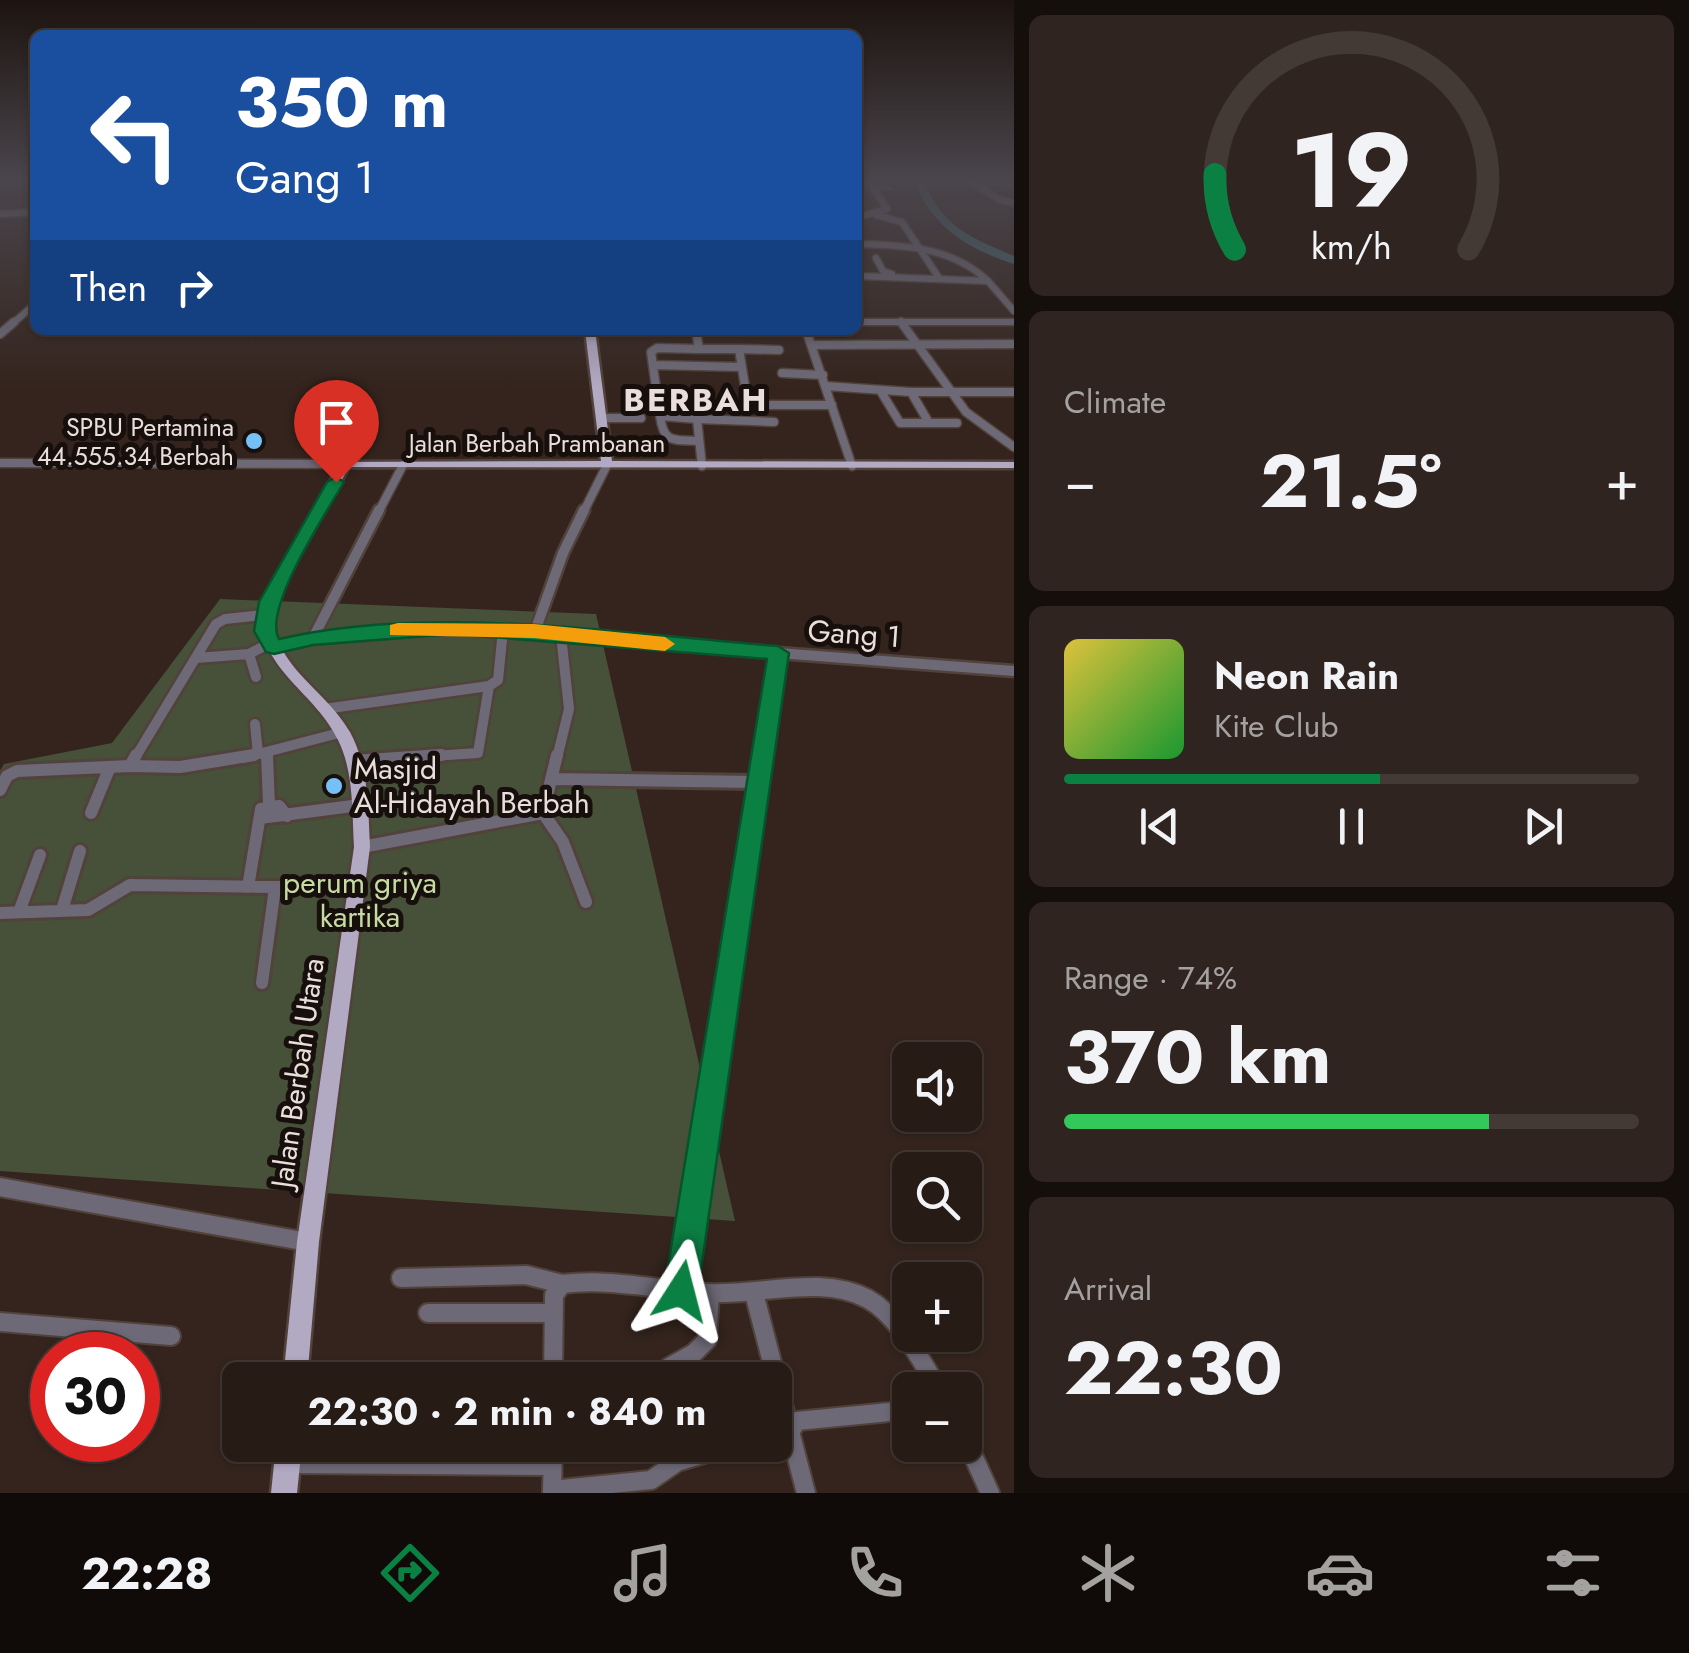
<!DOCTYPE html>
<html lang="en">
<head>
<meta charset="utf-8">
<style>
  body { margin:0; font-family:Jost,sans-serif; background:#2f241f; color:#f1f3f6; height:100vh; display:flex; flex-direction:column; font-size:38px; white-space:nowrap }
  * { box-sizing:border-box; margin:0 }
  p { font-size:32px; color:#a4a1a1 }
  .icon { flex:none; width:55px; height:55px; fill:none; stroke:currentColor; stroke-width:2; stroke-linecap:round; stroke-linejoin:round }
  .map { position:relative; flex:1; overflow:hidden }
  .drawer { display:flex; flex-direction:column; gap:15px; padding:15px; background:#150f0c; width:675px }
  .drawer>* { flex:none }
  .hud { position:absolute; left:30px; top:30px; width:832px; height:305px; border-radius:15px; box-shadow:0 2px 8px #0004,0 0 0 2px #433935; background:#1a4fa0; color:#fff; overflow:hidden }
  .controls { position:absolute; left:892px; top:1042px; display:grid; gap:20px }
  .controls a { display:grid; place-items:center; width:90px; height:90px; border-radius:15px; background:#271b16; box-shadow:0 2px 8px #0004,0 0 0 2px #433935; font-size:50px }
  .speed { position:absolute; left:30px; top:1332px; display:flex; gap:20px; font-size:50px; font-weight:700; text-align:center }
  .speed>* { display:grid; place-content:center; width:130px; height:130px; border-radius:50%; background:#271b16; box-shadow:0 2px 8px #0004,0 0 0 2px #433935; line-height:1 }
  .speed .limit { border:15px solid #d22; background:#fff; color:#111 }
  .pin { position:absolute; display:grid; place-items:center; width:85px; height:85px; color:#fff; margin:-102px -42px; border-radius:50% 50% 50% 0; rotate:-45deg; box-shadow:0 0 10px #0007 }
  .pin .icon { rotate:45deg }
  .me { position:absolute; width:110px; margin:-55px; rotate:9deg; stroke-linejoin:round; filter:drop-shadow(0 0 8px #0008) }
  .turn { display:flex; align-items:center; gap:35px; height:210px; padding:0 40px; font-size:45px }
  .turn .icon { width:130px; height:130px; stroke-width:2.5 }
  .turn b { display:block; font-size:70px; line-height:85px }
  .then { display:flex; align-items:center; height:95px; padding:0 40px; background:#0003; gap:20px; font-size:38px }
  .big { font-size:75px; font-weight:700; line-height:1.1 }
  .drawer .tile { flex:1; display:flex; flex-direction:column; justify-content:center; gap:15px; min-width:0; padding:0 35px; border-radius:15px; background:#2f241f }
  .drawer .dial { align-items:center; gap:0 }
  .dial svg { height:260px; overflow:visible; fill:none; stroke:#433935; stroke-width:7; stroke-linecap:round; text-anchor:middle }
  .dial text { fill:#f1f3f6; stroke:none }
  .song { display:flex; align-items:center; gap:30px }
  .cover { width:120px; height:120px; border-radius:15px; background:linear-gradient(135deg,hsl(50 70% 55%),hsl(130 70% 35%)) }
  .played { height:10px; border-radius:5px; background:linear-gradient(90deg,#0b8043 55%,#433935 55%) }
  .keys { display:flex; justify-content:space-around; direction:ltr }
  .heat { display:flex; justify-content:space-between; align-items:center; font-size:55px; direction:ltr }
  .charge { height:15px; border-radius:8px; background:linear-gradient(90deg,#34c759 74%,#433935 0) }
  .trip { position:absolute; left:222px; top:1362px; width:570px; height:100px; border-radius:15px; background:#271b16; box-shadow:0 2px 8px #0004,0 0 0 2px #433935; font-weight:700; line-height:100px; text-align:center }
  .tabs { display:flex; height:160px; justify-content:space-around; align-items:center; background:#100b09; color:#a4a1a1 }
  .tabs .icon { width:70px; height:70px }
  .tabs .current { color:#0b8043 }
  .tabs b { font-size:45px; color:#f1f3f6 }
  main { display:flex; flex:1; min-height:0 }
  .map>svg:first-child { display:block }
  .green { fill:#475038 }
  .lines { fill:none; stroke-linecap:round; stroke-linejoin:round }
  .river { fill:#3f6769; fill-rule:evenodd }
  .minor-far4-casing { stroke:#51423b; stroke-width:9 }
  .minor-far3-casing { stroke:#51423b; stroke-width:11 }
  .minor-far2-casing { stroke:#51423b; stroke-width:15 }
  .minor-far1-casing { stroke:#51423b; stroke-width:18 }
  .minor-casing { stroke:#51423b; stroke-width:22 }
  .major-casing { stroke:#51423b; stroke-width:5 }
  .minor-far4 { stroke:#6d6976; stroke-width:6 }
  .minor-far3 { stroke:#6d6976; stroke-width:8 }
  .minor-far2 { stroke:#6d6976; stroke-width:10 }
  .minor-far1 { stroke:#6d6976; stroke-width:12 }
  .minor { stroke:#6d6976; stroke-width:18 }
  .major { fill:#b2a9c3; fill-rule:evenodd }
  .route { fill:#0b8043; stroke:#07532c; stroke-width:2.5 }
  .slow { fill:#f59e0b }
  .poi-dot { fill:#75c0f6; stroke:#170f0c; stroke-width:4 }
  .labels { text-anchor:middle; stroke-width:10; stroke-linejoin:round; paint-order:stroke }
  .far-poi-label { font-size:25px; fill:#e9ded9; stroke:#170f0c; text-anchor:end }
  .far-street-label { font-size:25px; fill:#e9ded9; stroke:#170f0c }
  .street-label { font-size:30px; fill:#e9ded9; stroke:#170f0c }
  .poi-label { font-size:30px; fill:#e9ded9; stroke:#170f0c; text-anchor:start }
  .park-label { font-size:30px; fill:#c6daa4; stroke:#170f0c }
  .far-district-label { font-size:32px; font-weight:bold; letter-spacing:2.5px; fill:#e9ded9; stroke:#170f0c }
</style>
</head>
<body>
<main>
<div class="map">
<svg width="1014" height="1493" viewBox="0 0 1014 1493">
  <rect width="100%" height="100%" fill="#34241d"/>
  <path class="green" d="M220 599 596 614 735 1221 0 1171V771L4 764 112 743Z"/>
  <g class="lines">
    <path class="river" d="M858 179 895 188 890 191 858 183Z
      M913 179H923C943 228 968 236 1014 256V264C966 248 932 227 913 179Z"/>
    <g class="minor-far4-casing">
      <path id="minor-far4" d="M968 179 1000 200 1014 203
        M970 180 1014 183
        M0 214 35 212
        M876 215 902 222 939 278
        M858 217 887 209 874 189
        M858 244C905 245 952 247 988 281
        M876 258 883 271 892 274
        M858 276 988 281 1014 311
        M858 322H1014
        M11 325 35 304"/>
    </g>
    <g class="minor-far3-casing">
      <path id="minor-far3" d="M901 322 966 412 1014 447
        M696 330 699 349 657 348 651 352 660 416 697 419 702 466
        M806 330 852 466
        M0 334 14 322
        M812 345 1014 344
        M699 349H739L748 405H832
        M739 349 779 350
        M654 365 741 367
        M782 373 823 375
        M826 386 911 392H1014
        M880 390 900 423H929L911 392
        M660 416C664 445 674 439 699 441
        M602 418H641
        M697 419 774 422
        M929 423H957
        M0 463 345 464
        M378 513 403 465
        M583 513 607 465"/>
    </g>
    <g class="minor-far2-casing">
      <path id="minor-far2" d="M535 631 563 553 584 510
        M313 638 379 510
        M274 647 313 638 453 628 1014 671
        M249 654 256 677
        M196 658 249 654 270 643
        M324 709 489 686
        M255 724 258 754
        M267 753V758
        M135 758 216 624 225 619 264 615
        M243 758 343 732
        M402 758 478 753 489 686 498 680 503 630
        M557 758 569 709 561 635
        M762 758 778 653"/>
    </g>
    <g class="minor-far1-casing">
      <path id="minor-far1" d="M267 755 269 805
        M353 761 441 755
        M130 766 180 767 254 755
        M553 779 755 782
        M0 790 7 776 17 771 130 766 136 755
        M91 813 110 767
        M543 813 563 842 586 902
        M260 818 360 805
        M362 847 543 813 557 755
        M248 887 261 809 279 806 287 816
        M62 910 80 851
        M19 912 40 855
        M0 913 88 910 130 885 357 888
        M262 983 275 888
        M713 1077 762 755"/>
    </g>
    <g class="minor-casing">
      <path id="minor" d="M0 1187 308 1242
        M401 1278 526 1275 562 1284
        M681 1291 714 1075
        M754 1293 806 1493
        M428 1313H552
        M0 1322 171 1336
        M669 1367 694 1353 707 1340 710 1293
        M553 1380 554 1295 562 1284C612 1278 658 1290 708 1293 759 1296 822 1274 868 1299 899 1316 921 1361 939 1390
        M775 1437 790 1432 797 1421 910 1410
        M965 1438 990 1493
        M288 1464 552 1466
        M552 1490 651 1480 677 1462 734 1445
        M552 1493 553 1445"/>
    </g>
    <g class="major-casing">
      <path id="major" d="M585 330H595L612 461 1014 462V468L349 467 274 602C266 664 323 685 350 732 369 767 368 808 370 847L319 1242 307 1380H283L297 1242 354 847C352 812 354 772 338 740 314 689 252 667 262 602L341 462 601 461Z
        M276 1445H302L297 1493H271Z"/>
    </g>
    <use href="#minor-far4" class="minor-far4"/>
    <use href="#minor-far3" class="minor-far3"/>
    <use href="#minor-far2" class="minor-far2"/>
    <use href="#minor-far1" class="minor-far1"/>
    <use href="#minor" class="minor"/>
    <use href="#major" class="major"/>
  </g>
  <linearGradient id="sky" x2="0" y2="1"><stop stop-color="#1d1410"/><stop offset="0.46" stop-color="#4a454c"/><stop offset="1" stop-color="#4a454c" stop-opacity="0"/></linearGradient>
  <rect width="1014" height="388" fill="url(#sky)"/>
  <path class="route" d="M336 477 344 482C327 512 262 609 279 639 431 603 622 634 778 646L789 653 698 1291 693 1303 681 1308 669 1303 664 1291 767 659 453 634 313 645 274 654 266 652 254 631 259 602 327 482Z"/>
  <path class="slow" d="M398 623 534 624 665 637 675 644 665 651 534 638 390 635V625Z"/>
  <g class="poi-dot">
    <circle cx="254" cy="441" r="10"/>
    <circle cx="334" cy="786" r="10"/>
  </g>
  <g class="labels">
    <g class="far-poi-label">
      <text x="234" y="436">SPBU Pertamina<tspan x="234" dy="29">44.555.34 Berbah</tspan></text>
    </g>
    <g class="far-street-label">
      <text x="537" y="452">Jalan Berbah Prambanan</text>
    </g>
    <g class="street-label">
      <text transform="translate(854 634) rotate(4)" y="10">Gang 1</text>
      <text transform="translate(298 1073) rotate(-82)" y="10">Jalan Berbah Utara</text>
    </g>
    <g class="poi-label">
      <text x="354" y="779">Masjid<tspan x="354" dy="34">Al-Hidayah Berbah</tspan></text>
    </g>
    <g class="park-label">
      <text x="360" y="893">perum griya<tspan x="360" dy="34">kartika</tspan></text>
    </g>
    <g class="far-district-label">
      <text x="696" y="411">BERBAH</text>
    </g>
  </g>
</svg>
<div class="controls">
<a><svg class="icon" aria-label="sound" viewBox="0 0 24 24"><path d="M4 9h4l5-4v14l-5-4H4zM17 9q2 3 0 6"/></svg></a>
<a><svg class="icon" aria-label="search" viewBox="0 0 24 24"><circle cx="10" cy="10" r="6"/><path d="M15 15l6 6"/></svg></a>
<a>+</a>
<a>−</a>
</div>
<div class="speed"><div class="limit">30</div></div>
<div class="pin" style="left:336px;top:482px;background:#d93025"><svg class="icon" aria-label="arrive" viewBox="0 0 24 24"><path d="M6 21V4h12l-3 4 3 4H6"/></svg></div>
<svg class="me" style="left:681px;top:1291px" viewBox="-20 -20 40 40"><path d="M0-17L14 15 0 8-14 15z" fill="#0b8043" stroke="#fff" stroke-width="4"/></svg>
<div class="trip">22:30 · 2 min · 840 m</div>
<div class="hud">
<div class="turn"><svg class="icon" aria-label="left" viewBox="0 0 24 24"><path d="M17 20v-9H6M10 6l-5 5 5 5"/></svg><div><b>350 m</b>Gang 1</div></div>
<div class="then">Then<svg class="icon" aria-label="right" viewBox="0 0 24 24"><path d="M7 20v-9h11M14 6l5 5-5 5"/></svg></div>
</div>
</div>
<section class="drawer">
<div class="tile dial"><svg viewBox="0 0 100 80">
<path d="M14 69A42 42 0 1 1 86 69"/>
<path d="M14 69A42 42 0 0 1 8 46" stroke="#0b8043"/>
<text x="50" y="56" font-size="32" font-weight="700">19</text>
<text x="50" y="72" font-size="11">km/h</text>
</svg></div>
<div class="tile"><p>Climate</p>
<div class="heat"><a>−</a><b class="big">21.5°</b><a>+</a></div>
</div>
<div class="tile">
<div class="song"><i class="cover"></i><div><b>Neon Rain</b><p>Kite Club</p></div></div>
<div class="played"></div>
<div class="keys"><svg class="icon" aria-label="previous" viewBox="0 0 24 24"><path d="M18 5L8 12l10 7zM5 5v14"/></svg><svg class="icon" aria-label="pause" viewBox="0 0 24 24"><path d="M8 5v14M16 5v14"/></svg><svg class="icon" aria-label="next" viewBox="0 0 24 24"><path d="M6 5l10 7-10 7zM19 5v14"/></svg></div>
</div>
<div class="tile"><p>Range · 74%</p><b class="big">370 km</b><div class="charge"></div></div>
<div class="tile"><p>Arrival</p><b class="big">22:30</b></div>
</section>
</main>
<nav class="tabs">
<b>22:28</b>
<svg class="icon current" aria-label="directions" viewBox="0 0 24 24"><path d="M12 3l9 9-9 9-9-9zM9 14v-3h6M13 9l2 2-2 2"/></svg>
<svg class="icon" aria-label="music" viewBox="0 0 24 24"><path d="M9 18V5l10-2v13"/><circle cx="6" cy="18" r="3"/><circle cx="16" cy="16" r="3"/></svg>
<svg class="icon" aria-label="phone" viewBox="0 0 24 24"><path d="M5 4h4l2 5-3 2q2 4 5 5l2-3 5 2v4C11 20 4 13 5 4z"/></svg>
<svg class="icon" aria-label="climate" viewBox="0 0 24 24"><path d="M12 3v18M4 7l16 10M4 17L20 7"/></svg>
<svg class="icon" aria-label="car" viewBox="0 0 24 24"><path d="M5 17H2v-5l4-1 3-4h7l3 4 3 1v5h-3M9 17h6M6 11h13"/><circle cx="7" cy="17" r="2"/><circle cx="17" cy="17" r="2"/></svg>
<svg class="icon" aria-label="filters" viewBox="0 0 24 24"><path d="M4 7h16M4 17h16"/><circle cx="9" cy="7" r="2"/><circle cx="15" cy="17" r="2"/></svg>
</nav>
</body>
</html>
